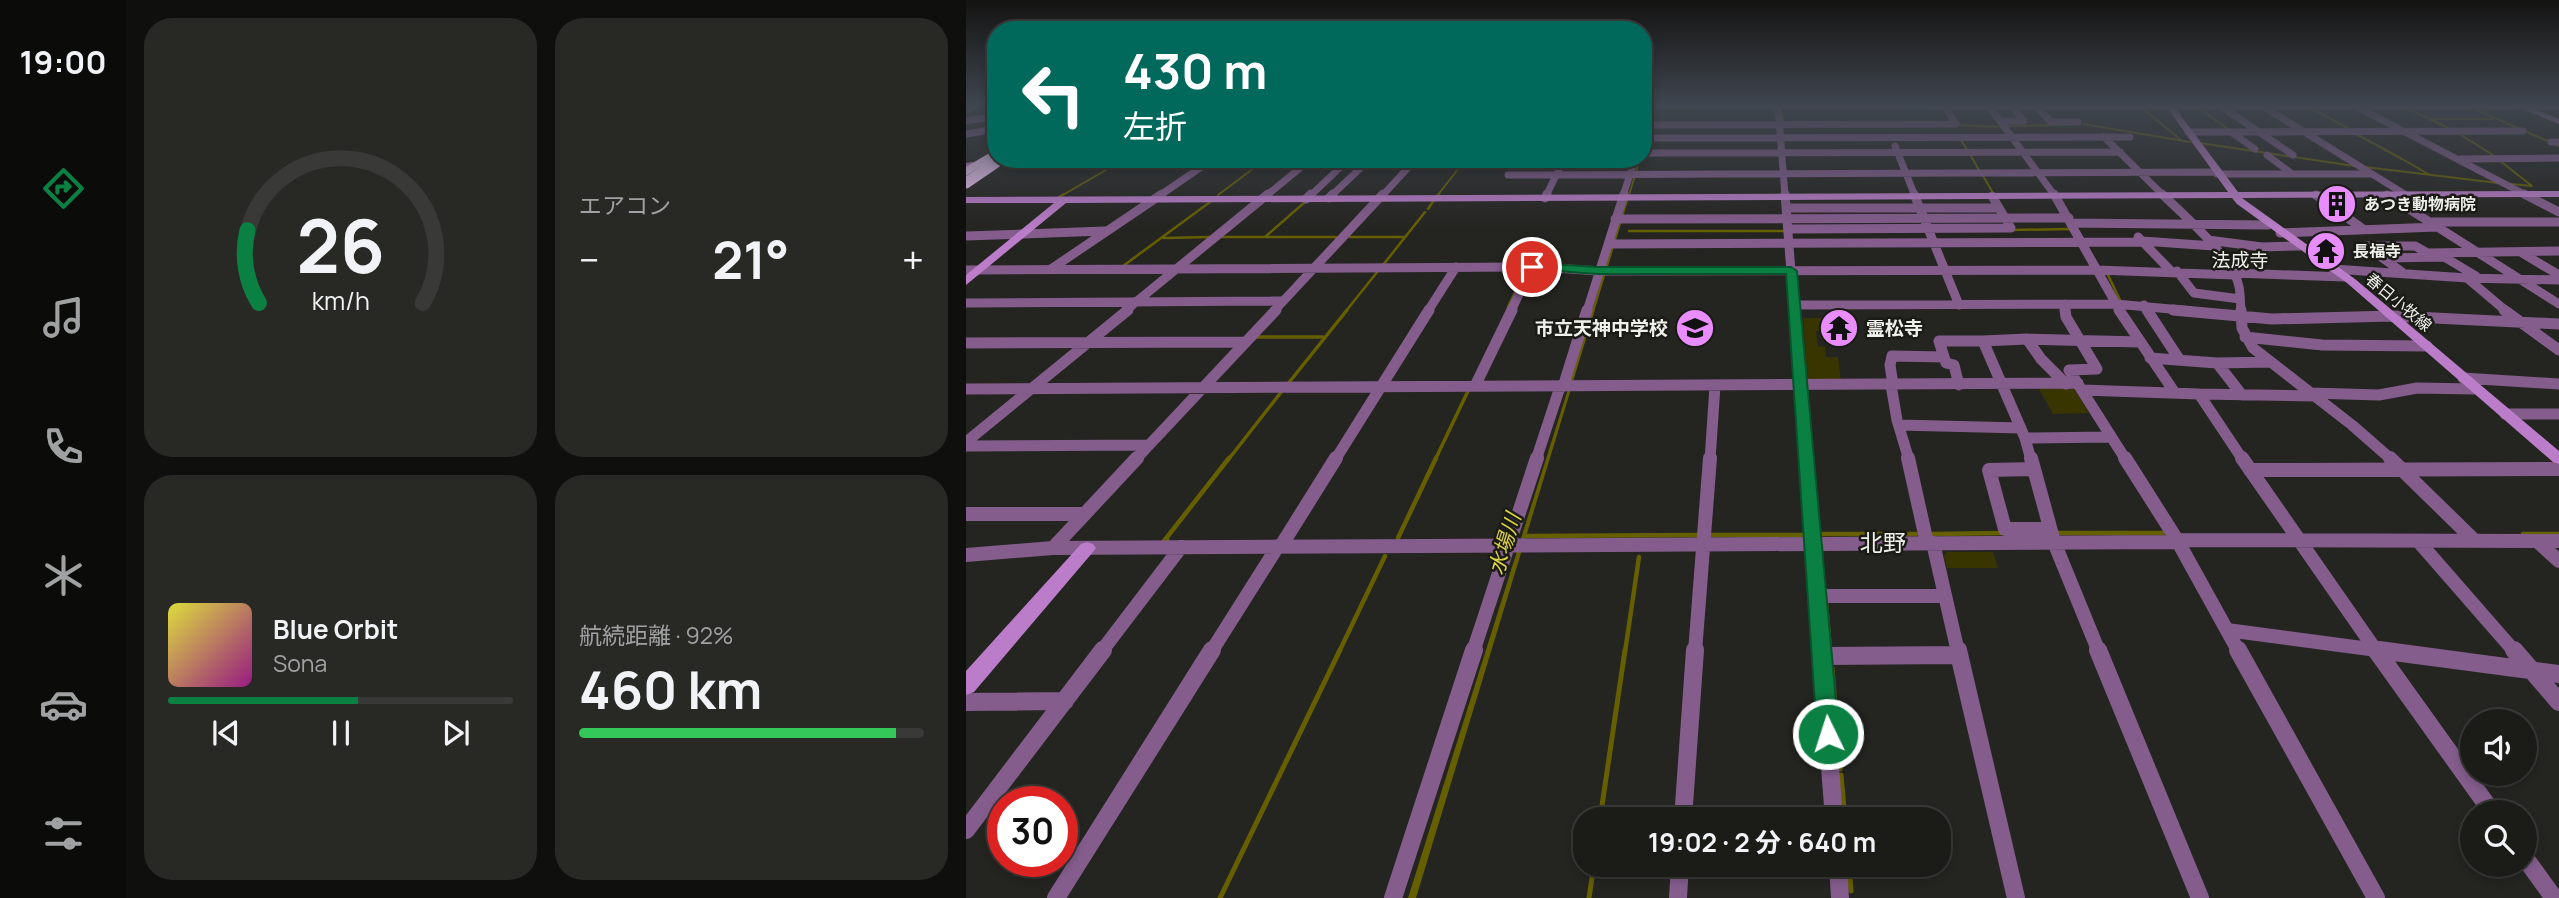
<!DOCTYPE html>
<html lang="ja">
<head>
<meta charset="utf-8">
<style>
  body { margin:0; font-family:Manrope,"Noto Sans JP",sans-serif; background:#282825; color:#f1f3f6; height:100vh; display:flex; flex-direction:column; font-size:26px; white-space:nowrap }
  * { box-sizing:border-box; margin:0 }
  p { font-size:23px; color:#a0a1a2 }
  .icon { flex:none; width:38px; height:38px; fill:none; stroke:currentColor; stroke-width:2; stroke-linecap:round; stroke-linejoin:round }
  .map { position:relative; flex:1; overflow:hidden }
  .drawer { display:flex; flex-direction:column; gap:18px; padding:18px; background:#0f0f0d; width:840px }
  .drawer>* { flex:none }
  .banner { position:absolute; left:21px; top:21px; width:665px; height:147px; border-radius:28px; box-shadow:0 4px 10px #0003,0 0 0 2px #393937; background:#00695c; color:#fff; overflow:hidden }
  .tools { position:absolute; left:1494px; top:709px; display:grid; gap:14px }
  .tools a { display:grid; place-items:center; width:77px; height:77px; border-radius:50%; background:#1b1b18; box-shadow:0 4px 10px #0003,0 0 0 2px #393937; font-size:35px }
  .speed { position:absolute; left:21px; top:786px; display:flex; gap:14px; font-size:35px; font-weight:700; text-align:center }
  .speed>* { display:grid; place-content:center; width:91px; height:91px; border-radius:50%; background:#1b1b18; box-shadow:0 4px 10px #0003,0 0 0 2px #393937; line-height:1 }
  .speed .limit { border:10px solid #d22; background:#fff; color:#111 }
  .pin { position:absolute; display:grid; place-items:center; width:60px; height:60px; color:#fff; margin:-30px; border:4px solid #fff; border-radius:50%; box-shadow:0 2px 7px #0007 }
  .me { position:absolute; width:77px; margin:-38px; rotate:356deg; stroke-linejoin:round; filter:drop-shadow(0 0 5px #0008) }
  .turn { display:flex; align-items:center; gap:24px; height:147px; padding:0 21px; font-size:32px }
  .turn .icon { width:91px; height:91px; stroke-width:2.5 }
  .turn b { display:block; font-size:49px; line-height:60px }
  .big { font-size:52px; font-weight:700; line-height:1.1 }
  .drawer .tile { flex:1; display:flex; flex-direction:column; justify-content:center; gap:10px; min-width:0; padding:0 24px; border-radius:28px; background:#282825 }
  .drawer .dial { align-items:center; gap:0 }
  .dial svg { height:182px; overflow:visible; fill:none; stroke:#393937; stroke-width:7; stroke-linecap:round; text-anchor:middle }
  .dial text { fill:#f1f3f6; stroke:none }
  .song { display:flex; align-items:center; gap:21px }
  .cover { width:84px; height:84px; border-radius:10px; background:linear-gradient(135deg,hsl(60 70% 55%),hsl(310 70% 35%)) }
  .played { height:7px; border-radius:4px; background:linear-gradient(90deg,#0b8043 55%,#393937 55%) }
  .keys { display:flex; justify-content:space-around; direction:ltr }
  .heat { display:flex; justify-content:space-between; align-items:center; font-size:38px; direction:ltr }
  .charge { height:10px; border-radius:5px; background:linear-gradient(90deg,#34c759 92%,#393937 0) }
  .drawer .tiles { flex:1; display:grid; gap:18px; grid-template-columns:repeat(2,1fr) }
  .trip { position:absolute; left:607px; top:807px; width:378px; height:70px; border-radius:28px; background:#1b1b18; box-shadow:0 4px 10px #0003,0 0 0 2px #393937; font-weight:700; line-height:70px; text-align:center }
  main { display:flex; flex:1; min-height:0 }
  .tab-bar { display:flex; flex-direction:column; width:126px; justify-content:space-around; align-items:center; background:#0b0b0a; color:#a0a1a2 }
  .tab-bar .icon { width:49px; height:49px }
  .tab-bar .current { color:#0b8043 }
  .tab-bar b { font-size:32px; color:#f1f3f6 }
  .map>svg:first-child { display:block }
  .green { fill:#393500 }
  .water { fill:#665f00 }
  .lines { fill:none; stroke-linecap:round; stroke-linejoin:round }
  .stream-far4 { stroke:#665f00; stroke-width:2 }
  .stream-far3 { stroke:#665f00; stroke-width:2.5 }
  .stream-far2 { stroke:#665f00; stroke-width:3.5 }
  .stream-far1 { stroke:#665f00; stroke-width:4.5 }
  .stream { stroke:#665f00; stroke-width:5 }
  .street-far4 { stroke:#845d8d; stroke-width:7 }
  .street-far3 { stroke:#845d8d; stroke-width:9 }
  .street-far2 { stroke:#845d8d; stroke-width:11 }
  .street-far1 { stroke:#845d8d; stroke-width:14 }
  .street { stroke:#845d8d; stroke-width:18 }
  .secondary { fill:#bb7dc9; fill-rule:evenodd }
  .highway { fill:#edc7f6; fill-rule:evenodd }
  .highway-bridge { stroke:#edc7f6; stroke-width:11 }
  .route { fill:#0b8043; stroke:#07532c; stroke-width:2 }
  .labels { text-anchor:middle; stroke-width:5; stroke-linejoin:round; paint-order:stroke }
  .far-poi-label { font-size:16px; font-weight:bold; fill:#efefec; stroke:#1b1b16; text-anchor:start }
  .far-street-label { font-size:16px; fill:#efefec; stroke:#1b1b16 }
  .far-quarter-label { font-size:19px; fill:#efefec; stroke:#1b1b16 }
  .poi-label { font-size:19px; font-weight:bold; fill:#efefec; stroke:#1b1b16; text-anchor:end }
  .water-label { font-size:21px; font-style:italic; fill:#ddd343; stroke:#1b1b16 }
  .quarter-label { font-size:23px; fill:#efefec; stroke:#1b1b16 }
</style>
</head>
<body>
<main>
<nav class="tab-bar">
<b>19:00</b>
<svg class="icon current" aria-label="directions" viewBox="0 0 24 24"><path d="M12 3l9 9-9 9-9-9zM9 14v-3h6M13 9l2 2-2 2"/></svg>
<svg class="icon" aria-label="music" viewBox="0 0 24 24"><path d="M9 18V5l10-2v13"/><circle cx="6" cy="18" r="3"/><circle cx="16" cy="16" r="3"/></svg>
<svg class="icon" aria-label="phone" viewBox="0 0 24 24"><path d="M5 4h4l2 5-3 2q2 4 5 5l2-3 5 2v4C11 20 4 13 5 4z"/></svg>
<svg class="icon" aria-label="climate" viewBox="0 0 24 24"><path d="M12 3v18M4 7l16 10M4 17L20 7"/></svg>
<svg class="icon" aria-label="car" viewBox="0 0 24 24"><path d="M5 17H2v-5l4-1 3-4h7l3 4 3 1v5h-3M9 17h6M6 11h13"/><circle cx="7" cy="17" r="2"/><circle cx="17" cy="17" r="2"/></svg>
<svg class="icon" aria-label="filters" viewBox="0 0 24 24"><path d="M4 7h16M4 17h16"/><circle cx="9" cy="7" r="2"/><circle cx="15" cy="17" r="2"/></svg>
</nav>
<section class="drawer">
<div class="tiles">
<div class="tile dial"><svg viewBox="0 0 100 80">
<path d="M14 69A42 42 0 1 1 86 69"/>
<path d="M14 69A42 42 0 0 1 9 37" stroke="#0b8043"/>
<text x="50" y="56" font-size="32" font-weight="700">26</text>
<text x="50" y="72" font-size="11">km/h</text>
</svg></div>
<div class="tile"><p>エアコン</p>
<div class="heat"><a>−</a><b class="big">21°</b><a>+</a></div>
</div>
<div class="tile">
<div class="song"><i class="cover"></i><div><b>Blue Orbit</b><p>Sona</p></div></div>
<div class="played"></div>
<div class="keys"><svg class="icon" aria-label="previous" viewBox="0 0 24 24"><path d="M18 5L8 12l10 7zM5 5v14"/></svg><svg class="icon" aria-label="pause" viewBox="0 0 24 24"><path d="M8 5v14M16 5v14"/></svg><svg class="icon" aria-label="next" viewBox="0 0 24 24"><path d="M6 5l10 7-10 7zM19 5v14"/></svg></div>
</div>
<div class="tile"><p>航続距離 · 92%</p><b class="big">460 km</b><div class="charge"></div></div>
</div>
</section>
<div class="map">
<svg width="1593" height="898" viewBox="0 0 1593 898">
  <rect width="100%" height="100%" fill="#242420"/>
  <path class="green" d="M837 318H857L858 330 850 331 852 346 859 347 860 357H872L875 382 841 380Z
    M1072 387H1107L1123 413 1087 414Z
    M981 552H1027L1032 568H981L978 556Z"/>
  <path class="water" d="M602 389H605L450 898H442Z"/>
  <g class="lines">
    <path class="stream-far4" d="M1176 108 1215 140
      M1233 108 1263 130
      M1345 108 1383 129
      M1441 108 1484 129
      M1506 108 1593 146
      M816 114 817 123
      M1464 119H1528
      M1117 124 1224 142
      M990 125 1036 127
      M1040 126 1095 125
      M1492 133 1530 157
      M1390 134 1436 159
      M994 139 1002 151
      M1234 143 1388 166
      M677 148 690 106
      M1004 154 1014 172
      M1438 160 1464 175
      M1533 160 1566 186 1545 184
      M1399 167 1532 183
      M1016 174 1027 193
      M252 195 300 159
      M663 195 674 159
      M95 196 159 159
      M471 196 500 159"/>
    <path class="stream-far3" d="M471 196 473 194
      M93 197 98 194
      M462 209 468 200
      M1045 230 1104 229
      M663 231H818
      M254 237H370
      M299 237 339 202
      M384 237H438
      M198 238 245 237
      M417 265 459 212
      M157 266 244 202
      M1141 273 1154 300
      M542 307 559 271
      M380 311 412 271
      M627 311 661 200"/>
    <path class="stream-far2" d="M290 337H357
      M605 382 627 310
      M321 385 381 310
      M262 460 316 391
      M469 460 502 391"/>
    <path class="stream-far1" d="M1091 533H1197
      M856 534H950
      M967 534 1038 533
      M1557 534H1593
      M745 535H839
      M559 536 732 535
      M432 538 470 458
      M202 541H198L263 458
      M860 603 864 650
      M373 652 419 556
      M659 652 673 557"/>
    <path class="stream" d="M866 668 869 705
      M869 710 871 728
      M872 739 874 769
      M875 775 879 819
      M634 819 659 650
      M883 864 885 891
      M254 898 374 650
      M623 898 628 864"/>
    <path class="street-far4" d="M677 105 1023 106
      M812 105 819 196
      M1071 107 1085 122H1112
      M1256 107 1327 155
      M1298 107 1440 195
      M1395 109 1562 196
      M0 110 10 105
      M0 121 30 116
      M1034 121H1058L1046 107
      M677 125 990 124 979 106
      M1222 132 1557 131
      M1265 132 1289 149
      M0 134 30 129
      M1138 137 1198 196
      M677 138 1164 137
      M1585 142H1593
      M929 146 949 196
      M677 153 1154 152
      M1301 155 1325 173
      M1495 159 1593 158
      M1251 174H1405
      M542 175 1250 172
      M193 196 247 159
      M300 196 345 159
      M344 196 383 159
      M365 196 404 159
      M416 196 450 159
      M580 196 598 159
      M657 196 669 159
      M1089 196 1023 106H1593"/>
    <path class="street-far3" d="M819 194 828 311
      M948 194 993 305
      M1088 194 1154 311
      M1196 194C1219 216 1253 246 1268 273 1275 285 1274 298 1275 311
      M1558 194 1593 212
      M1350 195 1397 229
      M1421 195 1593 304
      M363 198 367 194
      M579 198 581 194
      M340 199 345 194
      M821 208H1033
      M649 219 1103 218
      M1464 222H1593
      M1106 223 1302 225
      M822 229 1045 228 1026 196
      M1314 233 1471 227
      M0 236 139 231
      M1172 237 1205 271
      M1242 240 1296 247 1334 246
      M1176 241 1248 246
      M645 244 1177 242
      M1461 253 1593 251
      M1556 253 1593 275
      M1418 258 1478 257 1510 276
      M85 269 196 194
      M1367 269 1501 278 1593 280
      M0 270 575 267 632 271 1131 270 1268 275
      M1211 271 1228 293 1274 299
      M1436 272 1400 246H1449L1465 255
      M1268 273 1379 277
      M1501 278 1540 311
      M0 303 317 301
      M1099 304 1100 311
      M829 305 1150 304 1226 311
      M1178 305 1182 311
      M159 311 302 194
      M308 311 417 194
      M462 311 490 267
      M545 311 566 267
      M621 311 658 194"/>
    <path class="street-far2" d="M828 310 840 460
      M1099 310 1100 317 1131 369 1103 370 1160 460
      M1153 310 1209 393
      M1181 310 1213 359
      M1207 310 1306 319 1427 316 1593 324
      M1275 310 1276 328 1287 348 1386 425 1426 460
      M1538 310 1593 350
      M1279 337 1356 345 1461 346
      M1061 339 1075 359 1100 384
      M0 343 280 342
      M978 357 980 363 988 365 993 385
      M1184 358 1251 363 1304 362
      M1251 363 1276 395
      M1497 378 1593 384
      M925 385 931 420 943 460
      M927 385 924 365 926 356 978 357 973 341H1017
      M509 386 546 310
      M597 387 621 310
      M0 389 1112 383
      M1116 390 1233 394 1277 460
      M1345 393 1413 395 1451 388 1509 389
      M1233 394 1349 396
      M1539 414H1593
      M933 425 1055 428
      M1059 438 1144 437
      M0 442 162 310
      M0 446 183 445
      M169 460 310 310
      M369 460 463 310
      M570 460 594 387
      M744 460 749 386
      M1065 460 1059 438 1017 341 1061 339 1173 342"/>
    <path class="street-far1" d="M840 458 855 652
      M942 458 961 543
      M1065 458 1088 542 1133 652
      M1159 458 1211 540 1273 652
      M1276 458 1411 652
      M1424 458 1509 541
      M1068 469 1023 470 1039 529H1084
      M1284 470 1593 469
      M0 514H119
      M1211 540 1593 541
      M1571 541 1593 561
      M1453 542 1549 652
      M967 543 992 652
      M315 546 370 458
      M87 548 171 458
      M0 555 87 548 1211 542
      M852 596H979
      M1261 630 1426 652
      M135 652 215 547
      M245 652 312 546
      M507 652 571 458
      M729 652 744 458"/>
    <path class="street" d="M855 650 868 819
      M992 650 1050 898
      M1132 650 1234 898
      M1272 650 1410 898
      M1410 650 1526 812
      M1413 650 1593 674
      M1548 650 1593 702
      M856 656 993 655
      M0 702 99 701
      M717 819 729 650
      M0 830 137 650
      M1559 858 1588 898
      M872 864 874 898
      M90 898 246 650
      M427 898 508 650
      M712 898 714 864"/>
    <path class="secondary" d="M1199 105H1207L1272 192 1593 191V197L1276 198 1389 279 1593 451V464L1587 462 1381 283 1271 204 1266 198 100 203 0 285V275L88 203H0V197L1262 192Z
      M1547 105H1558L1593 119V124Z
      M30 159H52L0 169V163Z
      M121 542 127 544 130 548 127 552 8 692 0 695V671L115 544Z"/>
    <path class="highway" d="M30 149V157L0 176V167Z"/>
    <path class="highway-bridge" d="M0 183 35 159"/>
  </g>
  <linearGradient id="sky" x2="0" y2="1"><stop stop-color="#141412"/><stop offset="0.45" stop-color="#3f454e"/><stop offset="1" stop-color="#3f454e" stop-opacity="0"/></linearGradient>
  <rect width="1593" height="231" fill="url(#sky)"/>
  <path class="route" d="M566 263 632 267H825L831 271 873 734 870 741 862 743 854 741 851 734 820 274H632L562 269V264Z"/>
  <defs>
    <g id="building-disc" transform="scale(2.0125)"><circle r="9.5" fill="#e98dfe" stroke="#1b1b16"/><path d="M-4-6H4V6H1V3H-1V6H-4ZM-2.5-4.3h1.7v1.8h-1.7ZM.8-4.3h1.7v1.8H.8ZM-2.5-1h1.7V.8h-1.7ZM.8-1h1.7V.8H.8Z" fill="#111"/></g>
    <g id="temple-disc" transform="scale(2.0125)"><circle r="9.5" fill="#e98dfe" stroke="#1b1b16"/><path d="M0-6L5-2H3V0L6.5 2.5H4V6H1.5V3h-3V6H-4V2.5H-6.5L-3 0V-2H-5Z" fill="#111"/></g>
    <g id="school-disc" transform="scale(2.0125)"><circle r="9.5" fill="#e98dfe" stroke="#1b1b16"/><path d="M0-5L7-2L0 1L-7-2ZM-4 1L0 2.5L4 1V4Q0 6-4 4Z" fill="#111"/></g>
  </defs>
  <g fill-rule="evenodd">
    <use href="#building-disc" x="1371" y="204"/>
    <use href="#temple-disc" x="1360" y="251"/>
    <use href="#school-disc" x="729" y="328"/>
    <use href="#temple-disc" x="873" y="328"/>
  </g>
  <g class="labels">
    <g class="far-poi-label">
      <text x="1398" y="210">あつき動物病院</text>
      <text x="1387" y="257">長福寺</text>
    </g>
    <g class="far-street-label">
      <text transform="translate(1433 302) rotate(40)" y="6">春日小牧線</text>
    </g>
    <g class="far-quarter-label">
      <text x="1274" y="267">法成寺</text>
    </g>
    <g class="poi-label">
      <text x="702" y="335">市立天神中学校</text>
      <text x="900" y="335" text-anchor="start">霊松寺</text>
    </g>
    <g class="water-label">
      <text transform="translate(539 544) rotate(-73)" y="7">水場川</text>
    </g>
    <g class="quarter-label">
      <text x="917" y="551">北野</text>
    </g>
  </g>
</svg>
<div class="tools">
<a><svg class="icon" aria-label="sound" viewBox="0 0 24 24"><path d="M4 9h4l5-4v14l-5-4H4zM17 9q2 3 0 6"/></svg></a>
<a><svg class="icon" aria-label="search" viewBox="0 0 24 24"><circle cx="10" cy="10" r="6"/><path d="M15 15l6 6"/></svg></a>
</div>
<div class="speed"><div class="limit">30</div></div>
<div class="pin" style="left:566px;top:267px;background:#d93025"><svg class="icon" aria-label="arrive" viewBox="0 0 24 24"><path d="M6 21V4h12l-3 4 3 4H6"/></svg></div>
<svg class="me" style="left:862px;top:734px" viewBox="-20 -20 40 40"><circle r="17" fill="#0b8043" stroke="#fff" stroke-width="3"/><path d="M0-11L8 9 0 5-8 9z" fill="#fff"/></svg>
<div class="trip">19:02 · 2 分 · 640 m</div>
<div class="banner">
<div class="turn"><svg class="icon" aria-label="left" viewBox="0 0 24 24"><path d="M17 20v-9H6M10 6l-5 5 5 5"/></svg><div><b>430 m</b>左折</div></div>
</div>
</div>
</main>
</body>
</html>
